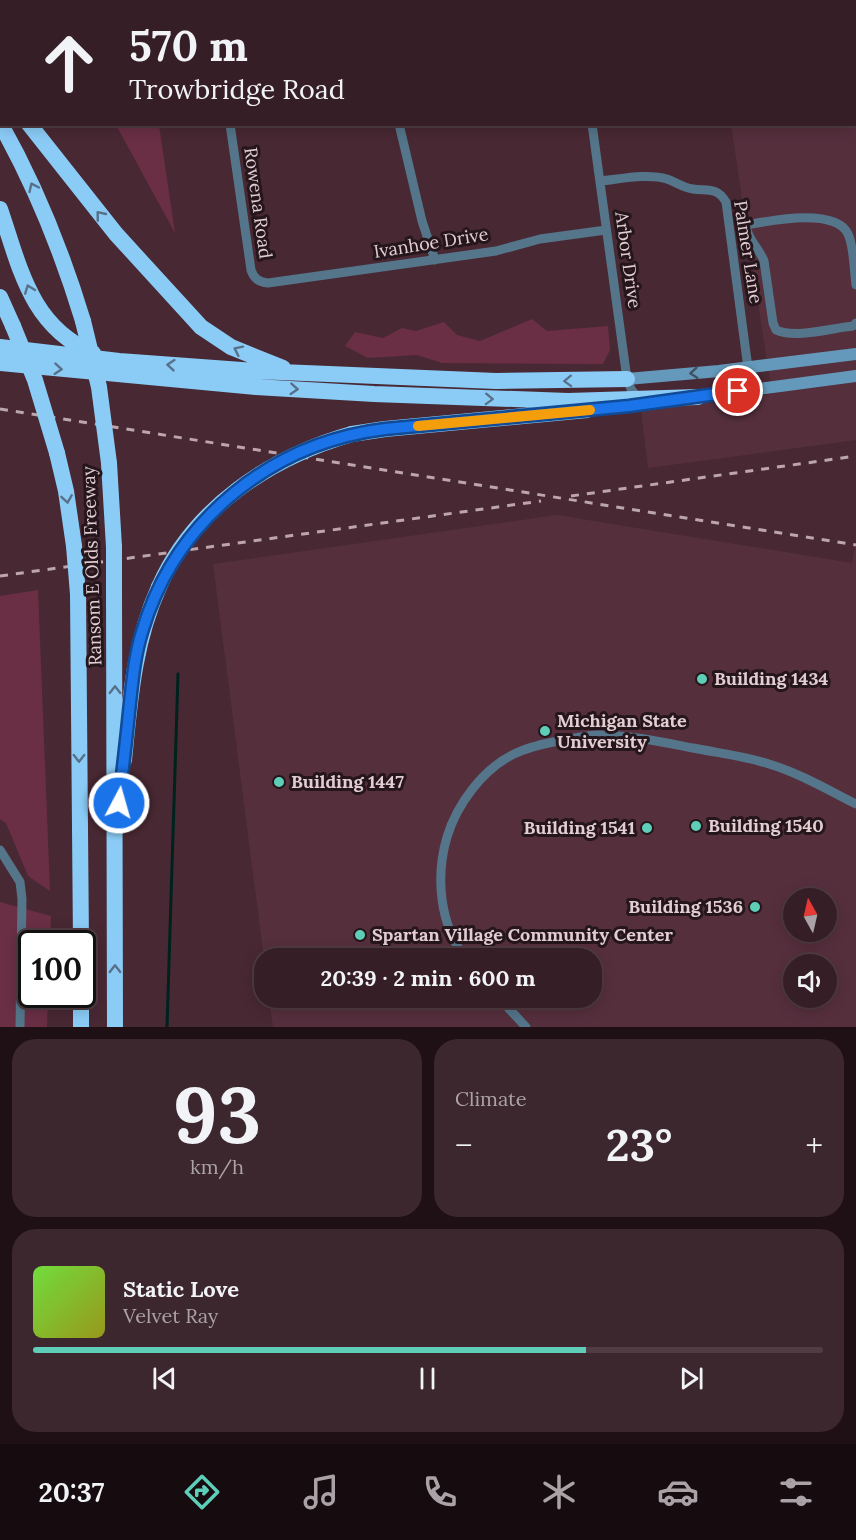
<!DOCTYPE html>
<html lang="en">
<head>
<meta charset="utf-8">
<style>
  body { margin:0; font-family:Lora,serif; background:#3d272e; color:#f1f3f6; height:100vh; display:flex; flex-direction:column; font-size:22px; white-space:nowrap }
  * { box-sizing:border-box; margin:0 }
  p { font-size:20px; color:#aaa2a7 }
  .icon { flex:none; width:33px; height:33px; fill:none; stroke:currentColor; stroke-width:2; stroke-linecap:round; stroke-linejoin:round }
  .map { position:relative; height:1027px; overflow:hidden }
  .side { display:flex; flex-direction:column; gap:12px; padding:12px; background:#1e1015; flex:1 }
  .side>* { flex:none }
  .banner { position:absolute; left:0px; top:0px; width:856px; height:126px; box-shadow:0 3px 15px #0003,0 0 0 2px #503c43; background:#361e26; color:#f1f3f6; overflow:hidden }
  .needle { width:39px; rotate:352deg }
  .fabs { position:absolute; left:783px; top:888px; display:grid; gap:12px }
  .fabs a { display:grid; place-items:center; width:54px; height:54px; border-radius:50%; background:#361e26; box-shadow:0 3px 15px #0003,0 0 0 2px #503c43; font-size:30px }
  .speed { position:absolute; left:18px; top:930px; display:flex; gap:12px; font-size:30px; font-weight:700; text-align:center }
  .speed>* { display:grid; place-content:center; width:78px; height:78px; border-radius:50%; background:#361e26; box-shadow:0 3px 15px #0003,0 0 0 2px #503c43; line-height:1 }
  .speed .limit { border:3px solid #111; border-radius:9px; background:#fff; color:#111 }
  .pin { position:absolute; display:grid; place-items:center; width:51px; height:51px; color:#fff; margin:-26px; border:3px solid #fff; border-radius:50%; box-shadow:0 2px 6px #0007 }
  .me { position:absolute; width:66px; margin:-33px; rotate:6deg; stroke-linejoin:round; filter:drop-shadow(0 0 4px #0008) }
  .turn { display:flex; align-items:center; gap:21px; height:126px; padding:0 30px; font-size:27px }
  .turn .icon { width:78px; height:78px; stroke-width:2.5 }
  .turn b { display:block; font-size:42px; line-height:51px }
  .big { font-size:45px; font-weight:700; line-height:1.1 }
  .side .tile { flex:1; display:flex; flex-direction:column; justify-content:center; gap:9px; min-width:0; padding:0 21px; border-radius:24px; background:#3d272e }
  .side .dial { align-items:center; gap:0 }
  .dial b { font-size:78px; line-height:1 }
  .song { display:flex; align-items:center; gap:18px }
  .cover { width:72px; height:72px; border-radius:9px; background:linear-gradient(135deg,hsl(100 70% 55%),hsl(60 70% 35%)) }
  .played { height:6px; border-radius:3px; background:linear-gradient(90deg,#5eceb8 70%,#503c43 70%) }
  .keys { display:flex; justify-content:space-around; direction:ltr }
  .heat { display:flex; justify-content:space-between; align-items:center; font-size:33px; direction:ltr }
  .side .tiles { flex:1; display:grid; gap:12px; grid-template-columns:1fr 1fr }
  .tile:last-child { grid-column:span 2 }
  .trip { position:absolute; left:254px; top:948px; width:348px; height:60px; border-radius:24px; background:#361e26; box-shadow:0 3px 15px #0003,0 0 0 2px #503c43; font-weight:700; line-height:60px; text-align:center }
  .menu { display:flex; height:96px; justify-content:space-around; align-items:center; background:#160c0f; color:#aaa2a7 }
  .menu .icon { width:42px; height:42px }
  .menu .active { color:#5eceb8 }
  .menu b { font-size:27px; color:#f1f3f6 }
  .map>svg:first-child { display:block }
  .built { fill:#562f3d; fill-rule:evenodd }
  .green { fill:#6a2f45 }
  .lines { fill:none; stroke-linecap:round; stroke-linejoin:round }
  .stream { stroke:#00221c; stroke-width:3 }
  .street { stroke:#54758a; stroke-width:9 }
  .secondary { stroke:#6499bb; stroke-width:12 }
  .highway { stroke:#8bccf7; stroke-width:16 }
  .rail { stroke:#bda5ac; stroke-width:3; stroke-dasharray:8 8; stroke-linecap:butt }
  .highway-bridge { stroke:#8bccf7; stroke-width:16 }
  .oneway { stroke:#587189 }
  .oneway2 { stroke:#415163 }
  .route-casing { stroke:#114b97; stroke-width:15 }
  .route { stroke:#1a73e8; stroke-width:10 }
  .slow { stroke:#f59e0b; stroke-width:10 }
  .poi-dot { fill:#5eceb8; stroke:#25161b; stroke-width:2 }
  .labels { text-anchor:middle; stroke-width:6; stroke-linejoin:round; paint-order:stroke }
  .street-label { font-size:18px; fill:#e2cdd3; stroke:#25161b }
  .poi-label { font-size:18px; font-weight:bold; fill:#e2cdd3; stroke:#25161b; text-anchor:start }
</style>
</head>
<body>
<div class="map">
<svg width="856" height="1027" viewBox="0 0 856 1027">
  <rect width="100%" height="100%" fill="#482833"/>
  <path class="built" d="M715 0H856V440L648 468 641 410 772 394 731 125 855 124V2Z
    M557 515 852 563 856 540V1027H273L269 998H591V958H264L213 564ZM794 898H826V932H794ZM794 964H826V998H794Z"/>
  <path class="green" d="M38 0H290L39 2Z
    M584 0H828L836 1 584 2Z
    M116 125H159L175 233Z
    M532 319 547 331 608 326 610 350 603 364 442 363 417 355 368 358 345 346 355 332 383 338 402 328 416 331 444 322 457 335 480 341Z
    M38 590 50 891 28 876 6 823 0 819V596Z
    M0 902 51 916 50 943 32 944V994L48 995 47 1027H0Z"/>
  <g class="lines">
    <path class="stream" d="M167 1027 178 674"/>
    <path class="street" d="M576 0V2
      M230 124 251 270C254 279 259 282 268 283L496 251 540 239 606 230
      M399 124 422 221 435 260
      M592 124 627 379 631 389 638 398
      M600 181C621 179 647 173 667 179 676 182 683 188 693 189 708 191 717 187 726 202L748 368
      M856 285C854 271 854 246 848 234 835 207 769 221 746 225 747 239 759 248 764 261L773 323 776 330C795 339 832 328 853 326L856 323
      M0 850 20 882 22 899 20 1027
      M465 958C440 924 435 878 447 837 457 804 483 769 514 754 528 747 543 744 558 741 571 739 585 735 599 735 630 735 662 742 693 748 718 753 745 756 769 764 799 773 828 790 856 804
      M499 998 526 1027"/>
    <path class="secondary" d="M627 379 719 371 856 354
      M698 397 856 376"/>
    <path class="highway" d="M0 87 2 89
      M0 123C35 185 62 252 83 321
      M29 124 116 234 201 327 231 347 283 368
      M0 209C20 267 30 326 93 353
      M0 297 13 326
      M0 347 119 361 257 371 496 381 627 379
      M0 363 256 387 374 394 568 401 698 397
      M352 434 385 429 587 410
      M57 453 66 491 74 546
      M109 463 114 547
      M114 591 115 1027
      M78 594 81 944
      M124 760C130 700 134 642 159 587
      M81 994V1027"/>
    <path class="rail" d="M0 409 856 545
      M571 496 856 456
      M0 576 541 501"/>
    <path class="highway-bridge" d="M83 321 99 387 109 463
      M13 326 35 380 57 453
      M74 546 78 594
      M114 547V591
      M159 587C194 507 271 457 352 434"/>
  </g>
  <defs><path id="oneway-chevron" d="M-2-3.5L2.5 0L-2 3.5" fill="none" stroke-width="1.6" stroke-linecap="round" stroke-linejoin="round" transform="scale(1.5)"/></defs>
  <g class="oneway">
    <use href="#oneway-chevron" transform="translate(33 187) rotate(-115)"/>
    <use href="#oneway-chevron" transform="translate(100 215) rotate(-129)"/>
    <use href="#oneway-chevron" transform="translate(29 289) rotate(-111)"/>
    <use href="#oneway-chevron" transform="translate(238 350) rotate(-154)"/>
    <use href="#oneway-chevron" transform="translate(171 365) rotate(-175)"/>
    <use href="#oneway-chevron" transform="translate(58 369) rotate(5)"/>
    <use href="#oneway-chevron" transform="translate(568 381) rotate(178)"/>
    <use href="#oneway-chevron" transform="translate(294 389) rotate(4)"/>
    <use href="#oneway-chevron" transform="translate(489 399) rotate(2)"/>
    <use href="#oneway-chevron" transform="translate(67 499) rotate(81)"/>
    <use href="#oneway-chevron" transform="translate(115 690) rotate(-90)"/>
    <use href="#oneway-chevron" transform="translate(79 758) rotate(90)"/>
    <use href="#oneway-chevron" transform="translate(115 969) rotate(-90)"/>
  </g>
  <use class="oneway2" href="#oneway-chevron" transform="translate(694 373) rotate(175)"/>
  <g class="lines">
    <g class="route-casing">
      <path id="route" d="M119 803C122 773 126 743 129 712 132 685 134 658 142 632 175 520 271 443 385 429L629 406 738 391"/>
    </g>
    <use href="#route" class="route"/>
    <path class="slow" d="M418 426 590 410"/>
  </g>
  <g class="poi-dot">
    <circle cx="702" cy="679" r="6"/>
    <circle cx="545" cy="731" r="6"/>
    <circle cx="279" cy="782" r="6"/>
    <circle cx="696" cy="826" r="6"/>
    <circle cx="647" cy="828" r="6"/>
    <circle cx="755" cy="907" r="6"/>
    <circle cx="360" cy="935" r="6"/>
  </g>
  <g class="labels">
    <g class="street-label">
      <text transform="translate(258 203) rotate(82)" y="6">Rowena Road</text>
      <text transform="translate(431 243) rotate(-9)" y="6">Ivanhoe Drive</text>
      <text transform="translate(748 252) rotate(81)" y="6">Palmer Lane</text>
      <text transform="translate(628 260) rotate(82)" y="6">Arbor Drive</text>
      <text transform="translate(92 566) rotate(-92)" y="6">Ransom E Olds Freeway</text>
    </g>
    <g class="poi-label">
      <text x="714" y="685">Building 1434</text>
      <text x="557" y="727">Michigan State<tspan x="557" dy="21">University</tspan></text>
      <text x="291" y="788">Building 1447</text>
      <text x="708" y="832">Building 1540</text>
      <text x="635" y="834" text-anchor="end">Building 1541</text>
      <text x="743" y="913" text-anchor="end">Building 1536</text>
      <text x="372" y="941">Spartan Village Community Center</text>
    </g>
  </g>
</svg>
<div class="fabs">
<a><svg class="needle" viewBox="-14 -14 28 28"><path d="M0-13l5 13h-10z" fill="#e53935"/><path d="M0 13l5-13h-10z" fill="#aaa2a7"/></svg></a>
<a><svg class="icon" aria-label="sound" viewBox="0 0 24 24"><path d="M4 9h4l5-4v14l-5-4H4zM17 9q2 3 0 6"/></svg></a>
</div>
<div class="speed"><div class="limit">100</div></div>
<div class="pin" style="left:738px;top:391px;background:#d93025"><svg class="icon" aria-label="arrive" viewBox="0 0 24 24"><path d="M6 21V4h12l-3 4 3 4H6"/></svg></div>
<svg class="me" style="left:119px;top:803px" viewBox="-20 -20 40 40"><circle r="17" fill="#1a73e8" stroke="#fff" stroke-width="3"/><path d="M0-11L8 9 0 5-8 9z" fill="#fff"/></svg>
<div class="trip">20:39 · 2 min · 600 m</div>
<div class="banner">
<div class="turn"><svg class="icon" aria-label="ahead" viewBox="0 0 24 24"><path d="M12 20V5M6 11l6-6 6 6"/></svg><div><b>570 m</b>Trowbridge Road</div></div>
</div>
</div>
<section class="side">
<div class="tiles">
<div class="tile dial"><b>93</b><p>km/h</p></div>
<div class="tile"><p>Climate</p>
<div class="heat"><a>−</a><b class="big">23°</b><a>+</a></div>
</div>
<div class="tile">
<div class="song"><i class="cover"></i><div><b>Static Love</b><p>Velvet Ray</p></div></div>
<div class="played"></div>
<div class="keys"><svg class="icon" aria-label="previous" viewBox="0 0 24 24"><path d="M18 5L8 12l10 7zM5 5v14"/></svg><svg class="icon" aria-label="pause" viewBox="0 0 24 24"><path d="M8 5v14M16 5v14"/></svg><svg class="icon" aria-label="next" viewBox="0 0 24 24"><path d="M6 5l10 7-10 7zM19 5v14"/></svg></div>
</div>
</div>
</section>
<nav class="menu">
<b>20:37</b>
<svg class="icon active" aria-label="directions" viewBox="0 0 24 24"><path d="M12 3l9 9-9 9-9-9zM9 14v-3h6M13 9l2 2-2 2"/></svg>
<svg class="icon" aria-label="music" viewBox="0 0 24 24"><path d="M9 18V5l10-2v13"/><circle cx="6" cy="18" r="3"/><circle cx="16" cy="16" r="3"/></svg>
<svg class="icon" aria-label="phone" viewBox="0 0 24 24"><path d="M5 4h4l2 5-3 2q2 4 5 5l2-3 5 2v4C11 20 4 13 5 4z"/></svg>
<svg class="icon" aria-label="climate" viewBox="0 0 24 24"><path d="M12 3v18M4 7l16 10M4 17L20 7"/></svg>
<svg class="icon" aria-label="car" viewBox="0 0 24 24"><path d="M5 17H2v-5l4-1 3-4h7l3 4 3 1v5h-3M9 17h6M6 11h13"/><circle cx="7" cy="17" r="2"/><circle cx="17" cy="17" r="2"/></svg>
<svg class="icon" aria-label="filters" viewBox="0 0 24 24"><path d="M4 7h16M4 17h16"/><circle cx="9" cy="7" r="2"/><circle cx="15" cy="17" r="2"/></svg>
</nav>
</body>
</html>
